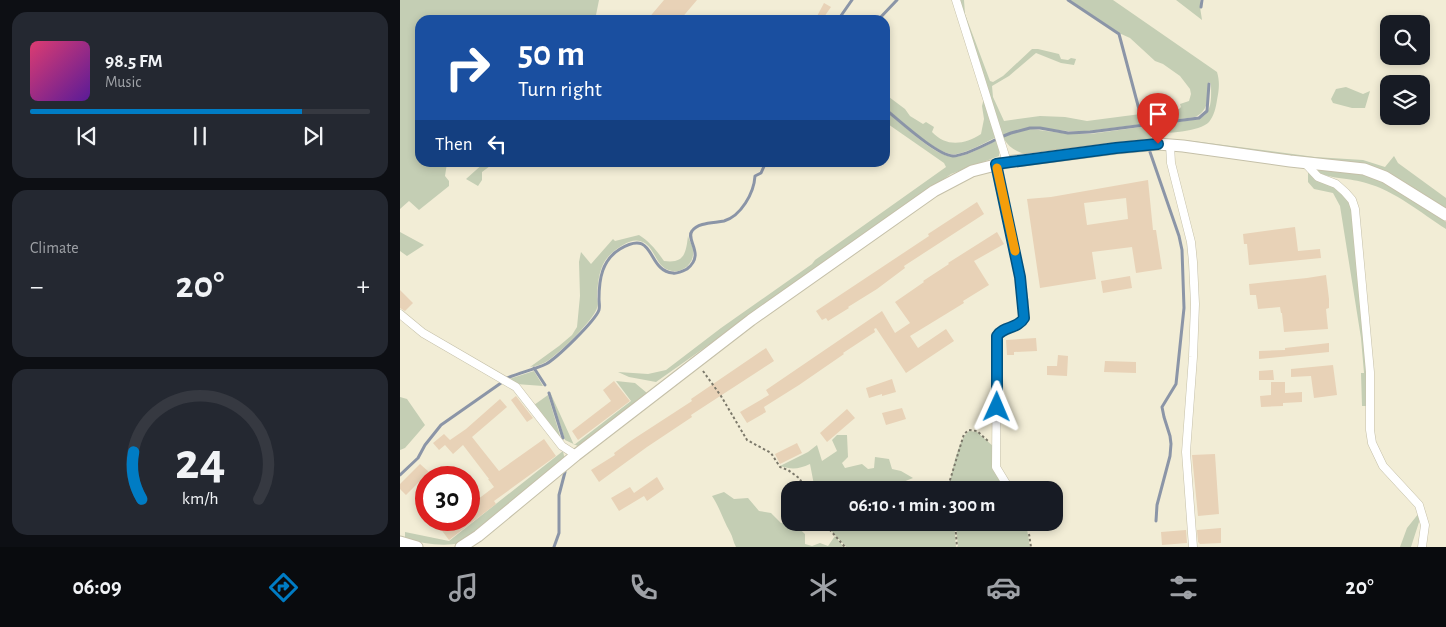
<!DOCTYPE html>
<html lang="en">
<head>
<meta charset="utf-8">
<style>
  body { margin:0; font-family:"Alegreya Sans",sans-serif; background:#242831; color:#f1f3f6; height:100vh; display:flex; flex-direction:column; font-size:19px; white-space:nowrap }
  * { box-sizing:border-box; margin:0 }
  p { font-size:16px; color:#9ea1a6 }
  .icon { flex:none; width:28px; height:28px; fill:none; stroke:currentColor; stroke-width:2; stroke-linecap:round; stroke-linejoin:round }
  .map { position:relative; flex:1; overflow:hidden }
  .side { display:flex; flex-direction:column; gap:12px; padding:12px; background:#0d0f14; width:400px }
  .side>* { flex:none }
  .guide { position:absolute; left:15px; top:15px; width:475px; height:152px; border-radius:15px; box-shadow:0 2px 8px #0003; background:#1a4fa0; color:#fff; overflow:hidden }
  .fabs { position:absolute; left:980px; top:15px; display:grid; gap:10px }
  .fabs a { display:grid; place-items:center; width:50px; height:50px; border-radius:10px; background:#171b24; box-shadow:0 2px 8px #0003; font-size:25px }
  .speed { position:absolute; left:15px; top:466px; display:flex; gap:10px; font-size:25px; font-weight:700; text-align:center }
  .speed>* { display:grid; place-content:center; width:65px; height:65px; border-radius:50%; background:#171b24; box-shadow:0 2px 8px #0003; line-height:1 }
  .speed .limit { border:8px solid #d22; background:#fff; color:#111 }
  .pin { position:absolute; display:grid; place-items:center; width:42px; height:42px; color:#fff; margin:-51px -21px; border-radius:50% 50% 50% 0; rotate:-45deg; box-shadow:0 0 5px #0007 }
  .pin .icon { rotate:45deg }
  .me { position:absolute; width:55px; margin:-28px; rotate:1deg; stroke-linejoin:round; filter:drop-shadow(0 0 4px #0008) }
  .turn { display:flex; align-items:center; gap:18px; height:105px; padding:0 20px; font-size:22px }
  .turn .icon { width:65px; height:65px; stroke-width:2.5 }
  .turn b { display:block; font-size:35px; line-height:42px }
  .then { display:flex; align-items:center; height:48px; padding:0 20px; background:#0003; gap:10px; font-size:19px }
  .big { font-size:38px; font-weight:700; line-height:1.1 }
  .side .card { flex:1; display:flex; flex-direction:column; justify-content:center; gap:8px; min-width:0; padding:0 18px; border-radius:15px; background:#242831 }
  .side .dial { align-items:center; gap:0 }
  .dial svg { height:130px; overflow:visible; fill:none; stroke:#363941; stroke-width:7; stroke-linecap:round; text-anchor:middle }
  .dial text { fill:#f1f3f6; stroke:none }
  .song { display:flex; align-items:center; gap:15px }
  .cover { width:60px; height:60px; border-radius:8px; background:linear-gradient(135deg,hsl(340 70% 55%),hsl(270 70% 35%)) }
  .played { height:5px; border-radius:2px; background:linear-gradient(90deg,#007cc4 80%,#363941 80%) }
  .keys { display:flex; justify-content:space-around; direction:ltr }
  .heat { display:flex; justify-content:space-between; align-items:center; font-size:28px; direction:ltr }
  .trip { position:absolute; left:381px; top:481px; width:282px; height:50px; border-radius:15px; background:#171b24; box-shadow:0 2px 8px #0003; font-weight:700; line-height:50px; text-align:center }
  .tab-bar { display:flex; height:80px; justify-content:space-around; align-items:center; background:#090b0e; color:#9ea1a6 }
  .tab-bar .icon { width:35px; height:35px }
  .tab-bar .on { color:#007cc4 }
  .tab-bar b { font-size:22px; color:#f1f3f6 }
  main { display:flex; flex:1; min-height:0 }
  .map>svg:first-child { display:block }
  .green { fill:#c4ceb4 }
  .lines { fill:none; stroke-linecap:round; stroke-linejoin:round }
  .stream { stroke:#8b95a7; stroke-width:3 }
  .building { fill:#e8d2b7; fill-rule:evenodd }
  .street-casing { stroke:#c5c0a9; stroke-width:9 }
  .secondary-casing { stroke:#c5c0a9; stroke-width:13 }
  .path { stroke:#7b786a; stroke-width:2; stroke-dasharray:2.5 2.5; stroke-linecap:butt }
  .street { stroke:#fff; stroke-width:8 }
  .secondary { stroke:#fff; stroke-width:11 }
  .route-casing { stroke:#00517f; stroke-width:12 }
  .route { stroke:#007cc4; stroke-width:9 }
  .slow { stroke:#f59e0b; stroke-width:9 }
</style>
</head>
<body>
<main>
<section class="side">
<div class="card">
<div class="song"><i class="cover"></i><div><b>98.5 FM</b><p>Music</p></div></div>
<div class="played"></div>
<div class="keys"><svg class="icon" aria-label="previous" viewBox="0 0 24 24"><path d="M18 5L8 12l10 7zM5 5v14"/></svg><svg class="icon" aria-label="pause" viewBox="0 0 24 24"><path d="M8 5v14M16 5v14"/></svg><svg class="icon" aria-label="next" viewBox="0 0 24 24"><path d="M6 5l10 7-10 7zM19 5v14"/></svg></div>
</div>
<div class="card"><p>Climate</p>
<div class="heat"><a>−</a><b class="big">20°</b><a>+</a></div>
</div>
<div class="card dial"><svg viewBox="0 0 100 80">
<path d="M14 69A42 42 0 1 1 86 69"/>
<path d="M14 69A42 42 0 0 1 9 40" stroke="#007cc4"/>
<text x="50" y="56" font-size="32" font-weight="700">24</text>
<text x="50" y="72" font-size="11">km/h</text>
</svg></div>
</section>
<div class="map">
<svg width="1046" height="547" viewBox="0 0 1046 547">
  <rect width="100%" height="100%" fill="#f2edd6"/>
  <path class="green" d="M0 0H199L196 15 190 20H20V162L47 163 45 176 49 181V186L19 210 9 201 0 209Z
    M558 0H564L565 14 590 81 593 82 603 76 632 49H638L659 54 661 59 668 60 671 58 676 59 674 65 661 63 636 53 609 76 592 86 593 97 604 121 640 116 665 117 687 121 779 109 781 107 780 104 789 101 791 94 790 89 780 76 763 64 755 61 730 38 719 33 670 0H713L817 72C820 82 819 90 817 100 816 107 814 116 809 122 800 132 765 133 752 134L751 138 793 141 915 157 963 160 985 167 994 156 998 163 1046 198V209L994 177 900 159 799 144 625 154C615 151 608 147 603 137L620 131 631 129 669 134H690L799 119C813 112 811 98 811 84L809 82 808 84C808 97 809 111 795 117L689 131H667L631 127 602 135 599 129Z
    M776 0H800V7L802 20Z
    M946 87 963 94 970 91 965 108H952L933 103 931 99 936 89Z
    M485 94 505 109 510 116 523 124 526 122 534 127 532 132C546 147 564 145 581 134L584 119 582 106 584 98 597 137C584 143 570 151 557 154 539 158 499 119 485 107Z
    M485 110C502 123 534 157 554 157 566 157 586 145 598 140L599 145V156L551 174 256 382 229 377 218 372 248 374 266 370 321 328 412 264 415 260 546 167 544 163 485 122Z
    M85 162 94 163 82 172V180L78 186 66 179Z
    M915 167 952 171 979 179 1046 222V229C1021 213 995 191 966 183 953 178 924 179 915 170Z
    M908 170C925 181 947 191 953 211L968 374 967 406H962L961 373H964L961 338 940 206 933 193 914 189 908 182Z
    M0 232 24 245 7 256 0 251Z
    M239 235C250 242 257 251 264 261 285 264 286 252 288 236 289 241 293 245 293 250 295 262 284 273 272 271 254 268 256 245 240 241 231 238 219 247 213 252 199 263 198 281 197 297 197 301 199 304 197 308 194 320 156 357 144 363 140 365 135 366 130 367L159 346 172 335 177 327 180 296 179 262 181 252 191 264 213 239 215 241Z
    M134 371 143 386 116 384 109 379Z
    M216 381 235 383 247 393 180 447 165 440 150 392 174 445 231 401Z
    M148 395 161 439 134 405Z
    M0 397 7 399 25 425 5 448 0 450Z
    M569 431 577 432 594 447 593 462 609 490H548C552 475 557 440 569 431Z
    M437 435H447L448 457 442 463 445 468 462 464 468 469 474 468 475 457 489 459 492 469 501 471 513 478 503 482 506 490H415L410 464C399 469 392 470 380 466L408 452 417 445 422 461 437 451 432 440Z
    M163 451 165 461 60 543C42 547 23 543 5 539V532L49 541Z
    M324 492 334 499 348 498 359 511 371 513 381 523H393L405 534V544L412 546 420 543 428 546 435 536 444 547H336C333 542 333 537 330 532 323 520 320 508 312 496Z
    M1019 513 1020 519 1011 547H1000L1007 528Z
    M424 523H554L556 547H446Z
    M556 523H626L630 547H558Z"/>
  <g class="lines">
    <path class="stream" d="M668 0 719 34 740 113
      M801 7 802 0
      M438 20 452 0
      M478 20 497 0
      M485 109C499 120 536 155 553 156 565 156 586 144 597 139
      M601 137 611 133 630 128H640L668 133 690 132 799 118 807 111 809 84
      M750 152 779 236 782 250 784 308 776 384 762 407 764 417 770 436 771 444 770 456 757 505 756 521
      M134 368 145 385
      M107 378C118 373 136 369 146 364 157 358 195 321 199 310 200 306 199 303 199 299 199 279 202 260 220 249 256 227 246 271 273 273 277 274 283 271 287 269 306 254 285 240 292 231 298 222 315 223 324 221 341 216 354 193 355 176L361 173 366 162
      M149 393 163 438
      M0 475 18 458 25 445 41 425 101 383
      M154 547 159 533V495L165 472"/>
  </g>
  <path class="building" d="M264 0H297L280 20H247Z
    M424 3 431 7 422 20H415Z
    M748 180 753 230H756L762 269 736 273 732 247 692 252 696 279 640 288 627 199 651 197ZM726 198 728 219 687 225 684 203Z
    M577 202 584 214 504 266 505 268 477 289 448 307 449 308 428 321 426 318 422 320 416 311 529 236 528 234Z
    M895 227 898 251 920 249 921 258 849 265 847 244H844L843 234Z
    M597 232 604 244 574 261 589 285 563 301 564 303 510 336 518 348 546 329 554 341 506 373 476 328 474 329 475 332 443 353 444 354 399 385 364 407 366 412 347 423 340 412 369 395 366 390 482 311 495 333 510 323 495 302 524 282 523 281 549 264 548 263Z
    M926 275 929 299V308L926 309 928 329 884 332 882 313H881L880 307 858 309 856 295H850L849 284 907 278Z
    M730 276 732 288 703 293 701 281Z
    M0 290 13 303 5 311 0 308Z
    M636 338 637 351 614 352V355H607L606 340Z
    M929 343V352L859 359V351L885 350V348Z
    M366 348 374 361 291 415 292 417 247 447 199 482 191 470 215 455 214 453 232 440 292 401 291 399Z
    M658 355 668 356 667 376 647 375V366H657Z
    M705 361 736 362V373L704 372Z
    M933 365 937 395 914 398 911 376 891 377V369Z
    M873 370 874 380H859V371Z
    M492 379 496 392 482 396V394L469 398 466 388Z
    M214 381 230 401 178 440 172 431 211 401 203 390Z
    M871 382H885V393L902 392V402L883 403V406L861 407 860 396 871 395Z
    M116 396 133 418 127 422 111 400Z
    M100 399 107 407 72 437 99 471 144 439 156 456 94 501 96 504 49 540 40 528 50 520H69V506L94 487 88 479H89L63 445 53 454 45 445 39 450 33 443 44 434 50 440 66 429Z
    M502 408 506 419 486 425 482 413Z
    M447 409 455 418 427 442 420 433Z
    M397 443 402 453 380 464 375 454Z
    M815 454 819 514 798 516 792 455Z
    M20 464 29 472 6 495 0 489V484Z
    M257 477 264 489 247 501 244 496 219 511 211 498 230 487 234 493Z
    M821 528V543L800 544 798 542 797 530Z
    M786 530 787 543 762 545 761 532Z"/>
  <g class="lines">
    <g class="street-casing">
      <path id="street" d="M556 0 607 162
        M770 145 771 163 791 242 793 262 795 304 793 357 786 452 793 547
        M905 163 918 177 936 184 945 192 952 200 955 209 970 372V430L972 443 983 466 1019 505 1025 525 1022 547
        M596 164 620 277 624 301 623 321C615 328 602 327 597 336L596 467 610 490
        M0 314 23 333 116 387 162 446 176 455
        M628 522 629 526"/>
    </g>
    <g class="secondary-casing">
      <path id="secondary" d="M0 542 17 547
        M61 547 78 536 176 455 351 320 534 191 572 171 607 162 716 148 758 144 783 146 890 161 964 169 985 177 1046 215"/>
    </g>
    <path class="path" d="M303 371 321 396 347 440 371 453 380 467 388 470 399 478 407 490
      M547 490 564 434 569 430 577 431 588 441
      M423 522 445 547
      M555 522 557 547
      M629 534 631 547"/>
    <use href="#street" class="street"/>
    <use href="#secondary" class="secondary"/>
  </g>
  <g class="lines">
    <g class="route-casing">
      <path id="route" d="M597 407V336C603 326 618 329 624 318L620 277 596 164 716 148 758 144"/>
    </g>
    <use href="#route" class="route"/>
    <path class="slow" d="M597 168 615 251"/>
  </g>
</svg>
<div class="fabs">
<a><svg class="icon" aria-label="search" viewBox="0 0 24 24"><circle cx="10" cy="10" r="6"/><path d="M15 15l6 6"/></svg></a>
<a><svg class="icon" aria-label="layers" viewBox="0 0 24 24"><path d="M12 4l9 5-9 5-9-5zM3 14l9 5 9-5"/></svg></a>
</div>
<div class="speed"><div class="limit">30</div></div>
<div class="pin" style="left:758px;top:144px;background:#d93025"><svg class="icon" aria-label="arrive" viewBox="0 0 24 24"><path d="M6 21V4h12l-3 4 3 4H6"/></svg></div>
<svg class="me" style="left:597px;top:407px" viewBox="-20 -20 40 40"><path d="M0-17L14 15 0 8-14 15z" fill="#007cc4" stroke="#fff" stroke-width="4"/></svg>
<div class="trip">06:10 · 1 min · 300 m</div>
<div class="guide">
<div class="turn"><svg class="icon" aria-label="right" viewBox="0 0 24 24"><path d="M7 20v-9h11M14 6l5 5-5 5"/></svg><div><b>50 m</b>Turn right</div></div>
<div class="then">Then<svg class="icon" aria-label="left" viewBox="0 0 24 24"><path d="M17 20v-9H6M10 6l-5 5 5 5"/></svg></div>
</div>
</div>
</main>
<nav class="tab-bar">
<b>06:09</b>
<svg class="icon on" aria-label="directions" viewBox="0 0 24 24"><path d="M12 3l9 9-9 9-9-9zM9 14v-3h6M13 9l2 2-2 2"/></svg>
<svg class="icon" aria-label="music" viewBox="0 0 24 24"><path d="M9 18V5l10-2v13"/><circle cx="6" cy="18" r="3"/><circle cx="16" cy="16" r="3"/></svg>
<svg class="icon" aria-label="phone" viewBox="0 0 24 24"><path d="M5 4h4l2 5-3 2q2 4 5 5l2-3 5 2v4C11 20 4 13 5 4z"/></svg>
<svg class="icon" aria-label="climate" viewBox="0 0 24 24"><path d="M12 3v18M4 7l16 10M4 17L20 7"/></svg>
<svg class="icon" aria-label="car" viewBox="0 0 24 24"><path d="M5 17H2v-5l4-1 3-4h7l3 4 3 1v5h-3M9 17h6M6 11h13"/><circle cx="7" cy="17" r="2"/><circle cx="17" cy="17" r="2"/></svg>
<svg class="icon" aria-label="filters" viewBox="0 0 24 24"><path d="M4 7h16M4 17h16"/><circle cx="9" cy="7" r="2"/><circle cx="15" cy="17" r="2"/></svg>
<b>20°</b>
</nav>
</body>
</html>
